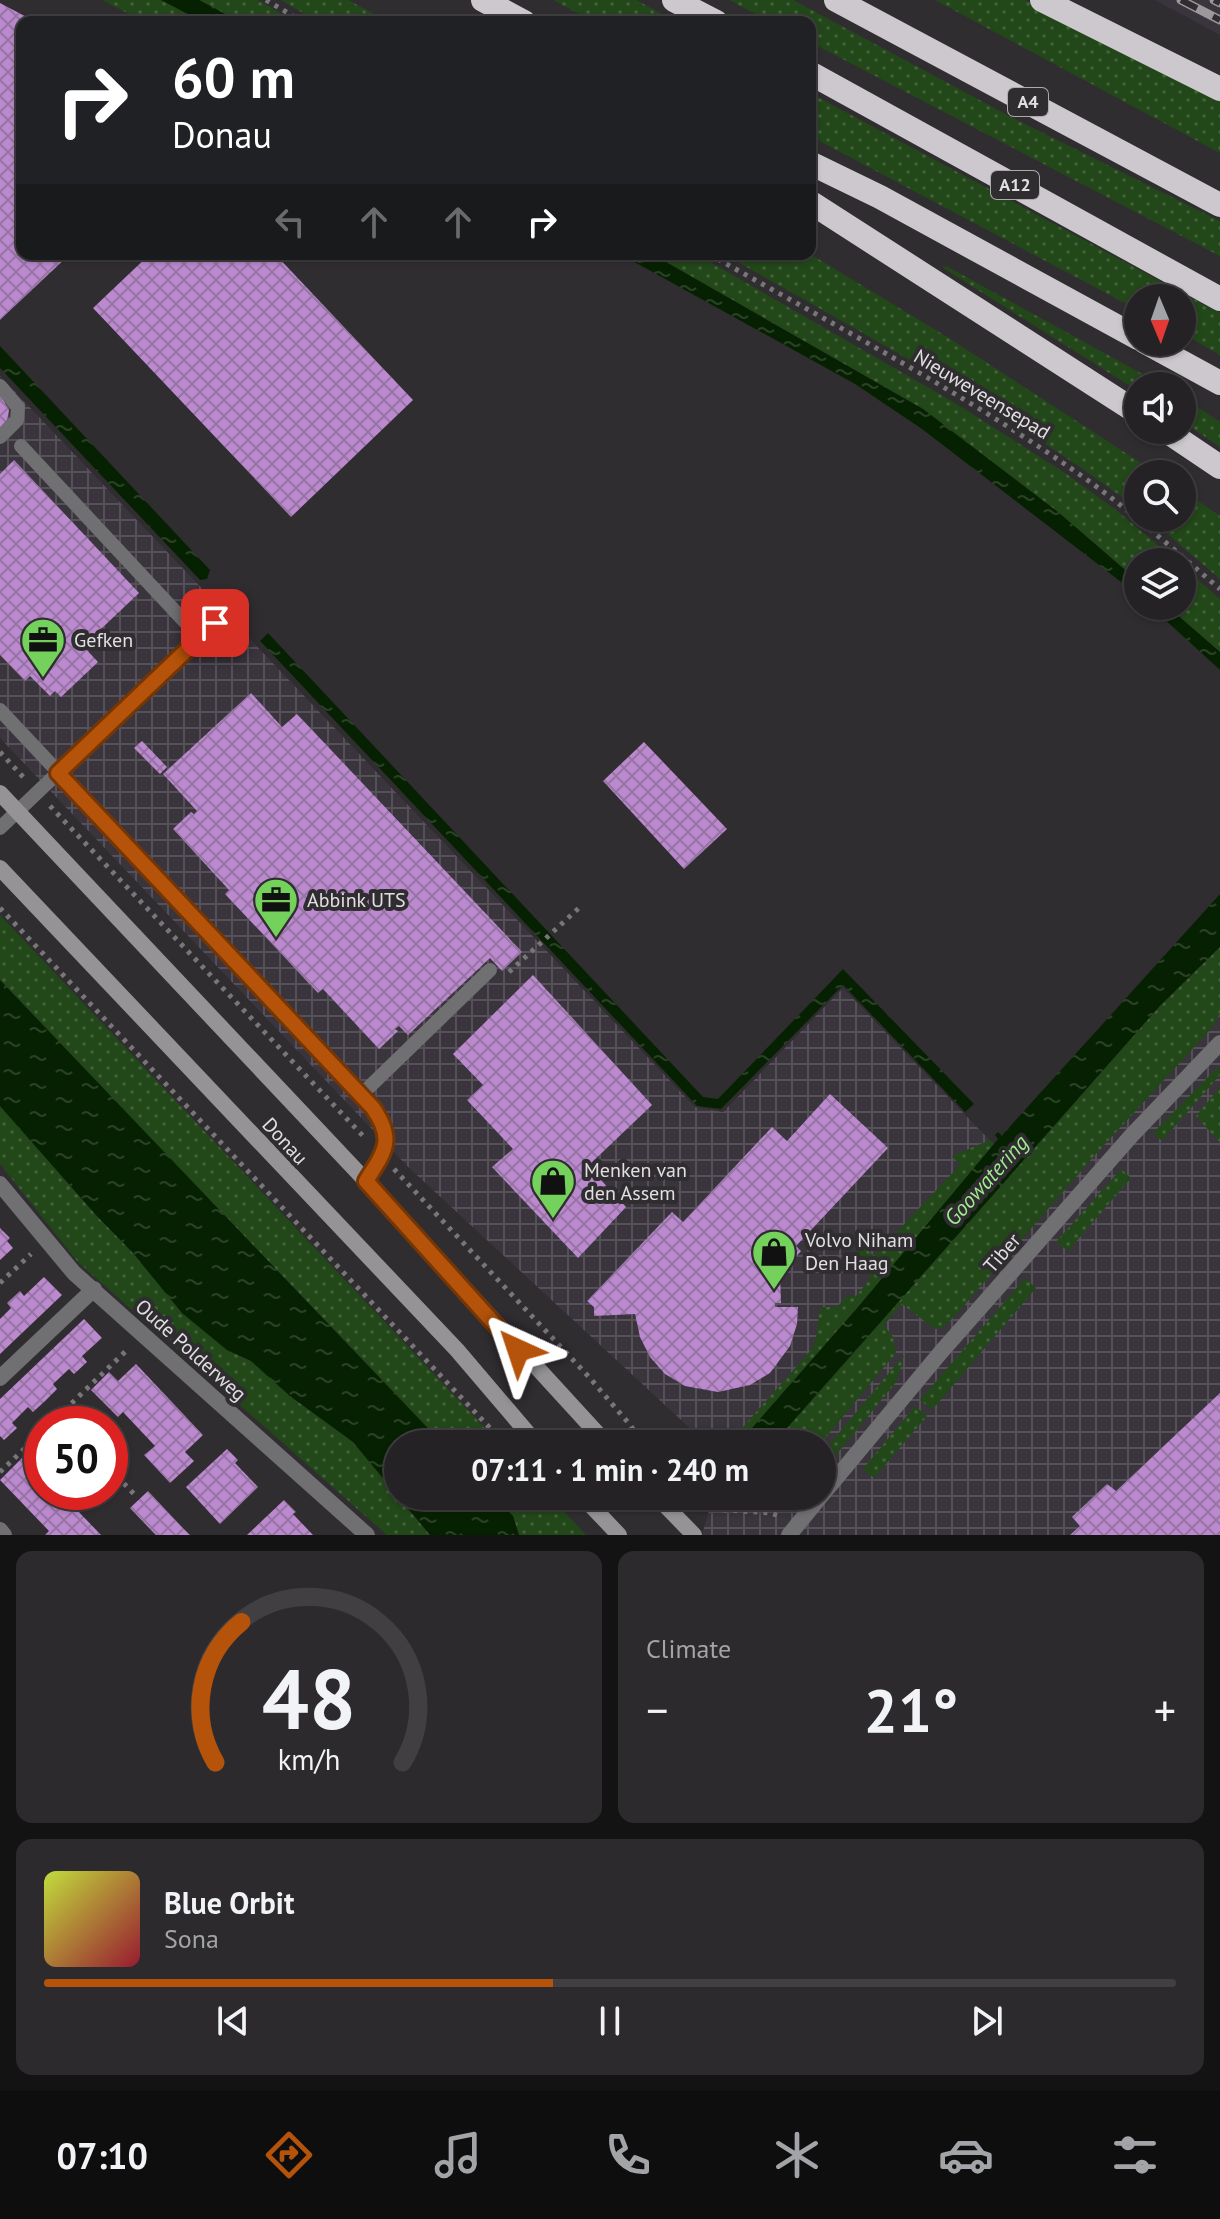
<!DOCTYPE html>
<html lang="en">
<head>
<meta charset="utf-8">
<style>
  body { margin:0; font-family:"PT Sans",sans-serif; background:#2c2a2d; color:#f1f3f6; height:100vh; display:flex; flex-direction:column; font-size:30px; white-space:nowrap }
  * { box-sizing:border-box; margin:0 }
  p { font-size:26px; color:#a3a4a7 }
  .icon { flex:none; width:44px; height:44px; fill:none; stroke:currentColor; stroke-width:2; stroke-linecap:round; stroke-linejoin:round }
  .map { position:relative; height:1535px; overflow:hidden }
  .drawer { display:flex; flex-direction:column; gap:16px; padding:16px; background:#141314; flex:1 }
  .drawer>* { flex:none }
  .guide { position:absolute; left:16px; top:16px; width:800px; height:244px; border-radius:16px; box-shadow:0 2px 6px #0004,0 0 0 2px #413f42; background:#202124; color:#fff; overflow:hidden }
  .needle { width:52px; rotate:178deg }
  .controls { position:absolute; left:1124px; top:284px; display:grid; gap:16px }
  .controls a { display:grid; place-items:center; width:72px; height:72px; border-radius:50%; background:#242225; box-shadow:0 2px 6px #0004,0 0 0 2px #413f42; font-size:40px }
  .speed { position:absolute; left:24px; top:1406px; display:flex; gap:16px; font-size:40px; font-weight:700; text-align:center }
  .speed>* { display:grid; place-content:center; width:104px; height:104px; border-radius:50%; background:#242225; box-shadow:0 2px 6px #0004,0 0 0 2px #413f42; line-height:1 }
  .speed .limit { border:12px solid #d22; background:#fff; color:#111 }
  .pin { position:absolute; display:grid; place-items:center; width:68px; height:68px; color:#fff; margin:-34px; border-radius:16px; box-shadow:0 4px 12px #0006 }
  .me { position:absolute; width:88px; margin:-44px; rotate:318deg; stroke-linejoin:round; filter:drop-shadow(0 0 6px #0008) }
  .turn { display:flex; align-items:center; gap:28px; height:168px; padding:0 24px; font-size:36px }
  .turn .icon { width:104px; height:104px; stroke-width:2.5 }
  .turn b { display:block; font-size:56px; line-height:68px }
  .lanes { display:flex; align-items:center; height:76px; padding:0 24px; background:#0003; justify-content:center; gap:40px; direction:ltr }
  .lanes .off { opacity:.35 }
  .big { font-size:60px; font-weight:700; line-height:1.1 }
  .drawer .tile { flex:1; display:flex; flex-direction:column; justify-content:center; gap:12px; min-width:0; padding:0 28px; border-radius:16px; background:#2c2a2d }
  .drawer .dial { align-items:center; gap:0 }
  .dial svg { height:208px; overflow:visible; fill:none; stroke:#413f42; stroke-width:7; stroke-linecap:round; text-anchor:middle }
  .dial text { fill:#f1f3f6; stroke:none }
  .song { display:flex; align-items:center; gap:24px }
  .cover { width:96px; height:96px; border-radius:12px; background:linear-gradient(135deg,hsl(70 70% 55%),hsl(350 70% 35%)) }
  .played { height:8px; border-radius:4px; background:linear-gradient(90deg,#b45309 45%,#413f42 45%) }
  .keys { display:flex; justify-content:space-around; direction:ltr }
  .heat { display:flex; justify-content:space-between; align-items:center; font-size:44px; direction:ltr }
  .drawer .tiles { flex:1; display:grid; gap:16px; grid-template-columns:1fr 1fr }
  .tile:last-child { grid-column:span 2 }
  .trip { position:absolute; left:384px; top:1430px; width:452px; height:80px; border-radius:40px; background:#242225; box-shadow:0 2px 6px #0004,0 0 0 2px #413f42; font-weight:700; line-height:80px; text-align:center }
  .menu { display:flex; height:128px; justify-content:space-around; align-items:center; background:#0e0e0f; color:#a3a4a7 }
  .menu .icon { width:56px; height:56px }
  .menu .selected { color:#b45309 }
  .menu b { font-size:36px; color:#f1f3f6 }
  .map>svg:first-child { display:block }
  .built { fill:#3a343d }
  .industrial { fill:url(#industrial-grid) }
  .grass { fill:url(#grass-dots) }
  .water { fill:url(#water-ripples) }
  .building { fill:url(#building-cross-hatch) }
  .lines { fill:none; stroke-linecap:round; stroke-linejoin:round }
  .path { stroke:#787679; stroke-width:5; stroke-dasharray:4 6; stroke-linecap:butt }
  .lane { stroke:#706f71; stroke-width:14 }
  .street { stroke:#706f71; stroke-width:16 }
  .secondary { stroke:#959396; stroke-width:16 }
  .highway { stroke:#ccc8cd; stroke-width:24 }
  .rail-casing { stroke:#9b989c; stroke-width:9 }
  .rail { stroke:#302d31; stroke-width:6; stroke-dasharray:18; stroke-linecap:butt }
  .route-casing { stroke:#753606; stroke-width:20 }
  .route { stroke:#b45309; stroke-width:14 }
  .labels { text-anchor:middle; stroke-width:8; stroke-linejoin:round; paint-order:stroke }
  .shield { fill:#302d31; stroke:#acaaad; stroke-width:2 }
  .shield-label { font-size:18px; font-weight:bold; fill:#e1dfe2 }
  .street-label { font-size:20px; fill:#e1dfe2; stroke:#302d31 }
  .poi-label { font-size:20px; fill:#e1dfe2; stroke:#302d31; text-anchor:start }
  .water-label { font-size:22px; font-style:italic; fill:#9fea8e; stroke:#302d31 }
</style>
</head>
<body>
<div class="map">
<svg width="1220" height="1535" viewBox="0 0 1220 1535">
  <defs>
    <pattern id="industrial-grid" width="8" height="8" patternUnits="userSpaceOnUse" patternTransform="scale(2)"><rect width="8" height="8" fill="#3a343d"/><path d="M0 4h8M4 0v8" fill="none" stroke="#565159"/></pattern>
    <pattern id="grass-dots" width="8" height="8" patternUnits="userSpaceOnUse" patternTransform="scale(2)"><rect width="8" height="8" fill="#224719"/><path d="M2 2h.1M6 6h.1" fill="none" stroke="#42613a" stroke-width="1.8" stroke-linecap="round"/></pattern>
    <pattern id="water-ripples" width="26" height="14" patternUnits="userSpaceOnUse" patternTransform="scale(2)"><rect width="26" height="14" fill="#062101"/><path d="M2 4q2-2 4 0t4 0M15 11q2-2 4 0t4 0" fill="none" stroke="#2a4126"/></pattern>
    <pattern id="building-cross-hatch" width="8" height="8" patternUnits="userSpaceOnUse" patternTransform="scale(2)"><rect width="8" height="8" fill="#bb89ce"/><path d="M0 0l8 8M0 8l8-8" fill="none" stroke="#9774a5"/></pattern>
  </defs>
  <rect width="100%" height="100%" fill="#302d31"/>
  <path class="built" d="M1155 0H1220V35Z"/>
  <path class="industrial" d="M0 376 695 1107 723 1112 843 988 1002 1153 1220 911V1535H702L713 1496H822V1444H707L407 1166 0 738Z"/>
  <path class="grass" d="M102 0H161L203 22H145Z
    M199 0H258L296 22H240Z
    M281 0H348L389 22H318Z
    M553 0H636L677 22H594Z
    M729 0H793L1013 118 1220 221V256L810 42V22H771Z
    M935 0H1025L1220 98V153Z
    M810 93 1220 313V355L1182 333V298H1138V310L810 136Z
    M652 254H696L955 403 1065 473 1116 510 1178 562H1138V581L1058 512 923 409Z
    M724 254H810L944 335 1158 474H1138V509C1008 411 865 335 724 254Z
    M946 266 1146 376 1164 386H1138V391L943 268Z
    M1182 397 1220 422V447L1182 421Z
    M1182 490 1220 516V579L1149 518H1182Z
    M1182 566 1220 599V652L1167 606H1182Z
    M0 915 500 1444H443L0 980Z
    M1220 947V1014L1210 1030 1095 1155 954 1317 942 1328 935 1329 902 1304 884 1325 893 1337 896 1353 820 1444H773L1159 1007Z
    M1216 1069H1220V1075L1162 1141 1153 1133Z
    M1220 1087V1143L1196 1116Z
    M0 1106 96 1215 133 1253 182 1313 227 1350 251 1361 290 1396 353 1442 430 1535H387L78 1262 0 1164Z
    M990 1140 994 1144 858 1307 738 1444H728L812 1349 816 1338 820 1307H837L848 1295 855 1297 871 1278C859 1266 849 1260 858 1242L874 1256 960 1165 952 1156Z
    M1121 1169 1131 1178 1068 1251 1056 1242Z
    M1025 1278 1036 1288 932 1410 920 1400Z
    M904 1355 897 1381 822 1472V1453Z
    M915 1406 927 1416 874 1478 863 1469Z
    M493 1496H549L586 1535H519L513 1516Z"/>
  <path class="water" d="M161 0H199L240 22H203Z
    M620 254H652L923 409 1058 512 1138 581V595L922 429 855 384Z
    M0 346 210 570 207 579 200 580 0 368Z
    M1150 606H1167L1220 652V670Z
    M268 633 703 1097 718 1099 843 969 974 1104 965 1112 843 985 721 1109 697 1106 260 641Z
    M1220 894V947L1159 1007 773 1444H738L858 1307 998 1139 995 1135 998 1132 1002 1136 1005 1132Z
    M0 980 443 1444H398V1496H493L513 1516 519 1535H430L353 1442 290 1396 251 1361 227 1350 182 1313 133 1253 96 1215 0 1106Z"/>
  <path class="building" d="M0 3 36 22H22V254H70L0 320Z
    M150 254H275L413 400 291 517 93 308Z
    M0 394 9 410 7 420 0 428Z
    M14 460 139 593 83 646 98 662 61 697 55 691 50 696 30 676 25 681 0 655V474Z
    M251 693 282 727 297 714 522 952 502 971 490 958 408 1035 399 1026 395 1029 398 1031 379 1049 323 989 318 993 225 894 229 890 173 829 191 812 194 814 197 811 163 774Z
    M142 741 167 767 160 774 134 748Z
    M644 742 727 829 684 869 603 781Z
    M533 975 652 1105 588 1166 626 1207 578 1258 492 1167 513 1149 467 1100 483 1085 453 1054Z
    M830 1094 888 1148 796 1246 801 1251 780 1274 781 1303H775V1307H798L797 1324 790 1346 770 1373 750 1385 718 1392 685 1386 665 1374 650 1357 640 1337 635 1314 594 1316V1307L587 1301 672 1212 683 1222 772 1127 787 1141Z
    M0 1228 10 1238 7 1241 13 1248 0 1260Z
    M44 1277 62 1295 0 1354V1319L11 1308 7 1303 20 1291 24 1296Z
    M84 1319 102 1338 82 1356 87 1362 74 1374 69 1369 53 1384 57 1389 45 1401 33 1412 28 1407 12 1423 17 1428 4 1440 0 1436V1399Z
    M136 1364 203 1435 185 1452 194 1461 170 1483 144 1455 155 1446 123 1412 118 1417 91 1390 109 1372 118 1381Z
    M1220 1393V1535H1070L1080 1526 1072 1517 1107 1484 1116 1491Z
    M35 1445 42 1452V1492H70L81 1503 75 1508 101 1535H45L49 1531 0 1480Z
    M227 1449 238 1460 235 1463 258 1487 220 1524 186 1487Z
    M148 1491 181 1526 190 1535H156L150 1529 130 1508Z
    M284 1500 296 1512 293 1514 313 1535H247Z"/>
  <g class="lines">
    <path class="path" d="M266 0 303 22
      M709 254C834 325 962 392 1079 474 1129 509 1174 550 1220 589
      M0 752 24 778
      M50 806 365 1138
      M0 908 505 1444
      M509 972 580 907
      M394 1169 589 1377 631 1426 642 1444
      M0 1283 31 1254
      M59 1416 67 1424
      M50 1424 128 1349
      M110 1469 134 1494
      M0 1472 42 1432
      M694 1505 710 1509 771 1513 779 1516"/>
    <path class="lane" d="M0 386 18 407 17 420 0 437
      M21 446 200 638
      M0 710 373 1108C395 1140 385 1151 366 1181
      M0 828 215 623
      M361 1095 490 970"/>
    <path class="street" d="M0 1184 74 1273 367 1535
      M0 1378 94 1289
      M822 1495 941 1352 1132 1135 1220 1043
      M0 1530 4 1535
      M789 1535 821 1496"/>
    <path class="secondary" d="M0 793 366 1181 607 1444
      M0 868 457 1350 537 1444
      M582 1496 619 1535
      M656 1496 694 1535"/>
    <path class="highway" d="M483 0 524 22
      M674 0 716 22
      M836 0 1220 205
      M1042 0 1220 89
      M810 73 1220 299
      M810 163 880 197 1138 338
      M810 202 1138 413
      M1145 342 1220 383
      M1165 430 1220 467"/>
    <g class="rail-casing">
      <path id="rail" d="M1181 0 1220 20
        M1214 0 1220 3"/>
    </g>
    <use href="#rail" class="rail"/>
  </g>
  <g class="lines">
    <g class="route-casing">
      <path id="route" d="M215 623 58 773 373 1108C395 1140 385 1151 366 1181L518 1350"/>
    </g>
    <use href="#route" class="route"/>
  </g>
  <defs>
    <g id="office-pin" transform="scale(2.3)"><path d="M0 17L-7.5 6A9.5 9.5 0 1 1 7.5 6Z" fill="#74d25c" stroke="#302d31"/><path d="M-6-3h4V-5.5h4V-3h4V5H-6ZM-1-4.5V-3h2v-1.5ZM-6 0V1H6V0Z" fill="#111"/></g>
    <g id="shop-pin" transform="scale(2.3)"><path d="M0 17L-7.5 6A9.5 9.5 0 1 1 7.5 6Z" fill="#74d25c" stroke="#302d31"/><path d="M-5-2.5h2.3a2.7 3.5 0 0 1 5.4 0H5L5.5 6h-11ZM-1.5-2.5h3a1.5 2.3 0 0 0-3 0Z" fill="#111"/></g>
  </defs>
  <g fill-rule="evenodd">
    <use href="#office-pin" x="43" y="640"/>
    <use href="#office-pin" x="276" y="900"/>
    <use href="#shop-pin" x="553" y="1181"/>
    <use href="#shop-pin" x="774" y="1252"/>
  </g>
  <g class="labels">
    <g class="shield">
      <rect x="1008" y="88" width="40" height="28" rx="6"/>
      <rect x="991" y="171" width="48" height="28" rx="6"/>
    </g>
    <g class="shield-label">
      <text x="1028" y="108">A4</text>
      <text x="1015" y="191">A12</text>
    </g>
    <g class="street-label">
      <text transform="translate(982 394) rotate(31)" y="7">Nieuweveensepad</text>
      <text transform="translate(285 1141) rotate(47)" y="7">Donau</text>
      <text transform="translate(1002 1253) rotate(-49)" y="7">Tiber</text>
      <text transform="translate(191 1350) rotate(42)" y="7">Oude Polderweg</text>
    </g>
    <g class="poi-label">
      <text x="74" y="647">Gefken</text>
      <text x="307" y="907">Abbink UTS</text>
      <text x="584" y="1177">Menken van<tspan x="584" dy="23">den Assem</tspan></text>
      <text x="805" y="1247">Volvo Niham<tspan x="805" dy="23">Den Haag</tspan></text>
    </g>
    <g class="water-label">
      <text transform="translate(986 1180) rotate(-48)" y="8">Goowatering</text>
    </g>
  </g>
</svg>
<div class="controls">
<a><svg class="needle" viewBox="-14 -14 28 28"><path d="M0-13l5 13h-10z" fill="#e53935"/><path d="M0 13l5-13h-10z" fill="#a3a4a7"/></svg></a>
<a><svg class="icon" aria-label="sound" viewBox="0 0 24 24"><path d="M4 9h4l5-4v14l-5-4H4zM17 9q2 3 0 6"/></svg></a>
<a><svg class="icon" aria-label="search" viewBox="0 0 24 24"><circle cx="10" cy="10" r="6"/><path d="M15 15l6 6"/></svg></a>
<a><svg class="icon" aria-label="layers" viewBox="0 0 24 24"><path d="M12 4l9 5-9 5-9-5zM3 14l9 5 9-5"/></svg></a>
</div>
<div class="speed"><div class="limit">50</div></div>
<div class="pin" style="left:215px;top:623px;background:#d93025"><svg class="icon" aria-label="arrive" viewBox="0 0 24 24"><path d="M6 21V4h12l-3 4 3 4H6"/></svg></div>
<svg class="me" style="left:518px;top:1350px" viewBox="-20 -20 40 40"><path d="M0-17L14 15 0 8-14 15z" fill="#b45309" stroke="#fff" stroke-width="4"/></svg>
<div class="trip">07:11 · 1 min · 240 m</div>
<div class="guide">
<div class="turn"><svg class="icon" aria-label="right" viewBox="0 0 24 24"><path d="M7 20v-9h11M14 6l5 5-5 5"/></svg><div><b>60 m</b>Donau</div></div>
<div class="lanes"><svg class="icon off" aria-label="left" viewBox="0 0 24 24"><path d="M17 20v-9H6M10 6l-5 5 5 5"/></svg><svg class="icon off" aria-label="ahead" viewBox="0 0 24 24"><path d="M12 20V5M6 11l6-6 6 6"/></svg><svg class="icon off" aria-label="ahead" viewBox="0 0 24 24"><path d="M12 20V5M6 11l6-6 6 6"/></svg><svg class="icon" aria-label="right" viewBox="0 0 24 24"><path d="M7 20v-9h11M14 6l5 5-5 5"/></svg></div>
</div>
</div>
<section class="drawer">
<div class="tiles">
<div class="tile dial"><svg viewBox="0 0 100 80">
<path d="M14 69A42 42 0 1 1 86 69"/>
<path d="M14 69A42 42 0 0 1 24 15" stroke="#b45309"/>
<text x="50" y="56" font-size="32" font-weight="700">48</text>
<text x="50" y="72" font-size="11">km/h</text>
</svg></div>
<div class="tile"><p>Climate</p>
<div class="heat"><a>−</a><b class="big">21°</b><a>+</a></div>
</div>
<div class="tile">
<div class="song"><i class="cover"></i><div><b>Blue Orbit</b><p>Sona</p></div></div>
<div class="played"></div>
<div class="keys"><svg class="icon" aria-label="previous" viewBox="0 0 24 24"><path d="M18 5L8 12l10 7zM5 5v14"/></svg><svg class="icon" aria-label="pause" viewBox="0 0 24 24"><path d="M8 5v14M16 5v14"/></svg><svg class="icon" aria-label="next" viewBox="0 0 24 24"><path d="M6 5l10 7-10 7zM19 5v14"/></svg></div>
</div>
</div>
</section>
<nav class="menu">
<b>07:10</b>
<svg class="icon selected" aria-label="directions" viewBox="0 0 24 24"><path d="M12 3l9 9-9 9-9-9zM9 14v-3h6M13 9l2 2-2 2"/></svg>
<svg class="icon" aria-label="music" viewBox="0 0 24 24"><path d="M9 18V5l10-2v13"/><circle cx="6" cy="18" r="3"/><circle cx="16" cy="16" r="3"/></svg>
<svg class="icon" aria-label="phone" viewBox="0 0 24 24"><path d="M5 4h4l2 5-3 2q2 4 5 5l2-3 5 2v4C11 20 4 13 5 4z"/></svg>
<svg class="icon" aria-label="climate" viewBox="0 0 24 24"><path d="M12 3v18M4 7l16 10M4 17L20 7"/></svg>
<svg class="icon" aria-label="car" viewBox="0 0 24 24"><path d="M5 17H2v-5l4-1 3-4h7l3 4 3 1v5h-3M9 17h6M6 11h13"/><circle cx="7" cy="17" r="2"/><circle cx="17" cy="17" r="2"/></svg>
<svg class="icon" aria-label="filters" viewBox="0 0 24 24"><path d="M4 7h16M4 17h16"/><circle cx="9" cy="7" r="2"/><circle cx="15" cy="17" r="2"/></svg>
</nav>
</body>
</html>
